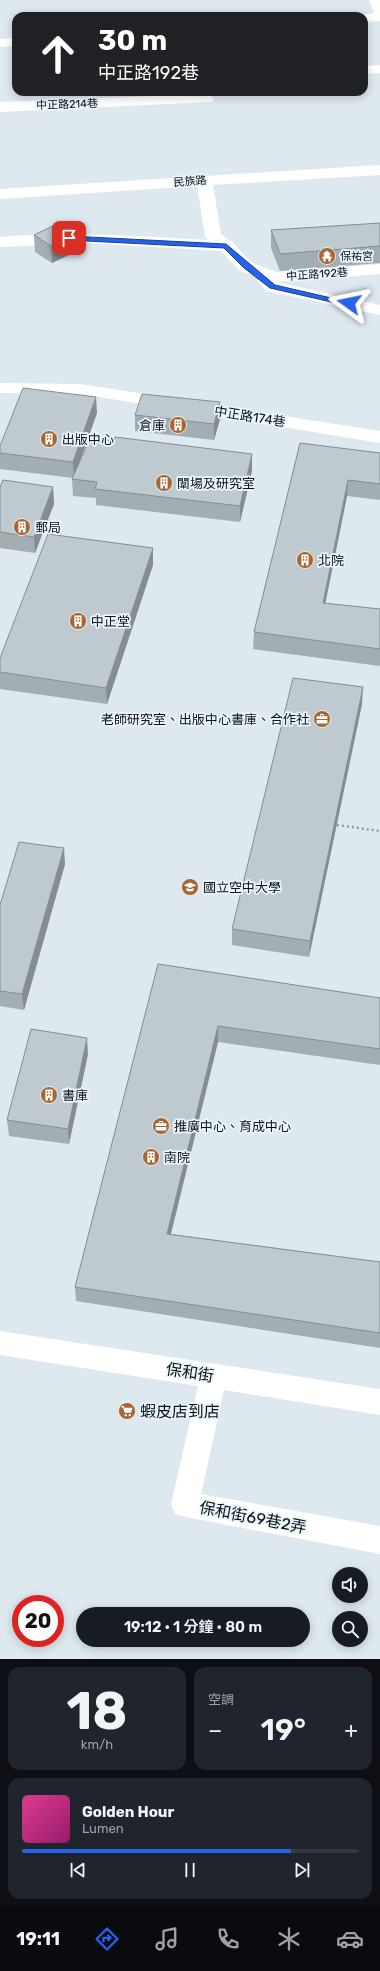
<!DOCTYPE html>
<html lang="zh-TW">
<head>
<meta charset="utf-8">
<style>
  body { margin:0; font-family:Rubik,"Noto Sans TC",sans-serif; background:#20242c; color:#f1f3f6; height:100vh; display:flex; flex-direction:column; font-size:15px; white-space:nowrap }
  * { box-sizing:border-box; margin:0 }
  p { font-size:13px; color:#9ea1a6 }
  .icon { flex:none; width:22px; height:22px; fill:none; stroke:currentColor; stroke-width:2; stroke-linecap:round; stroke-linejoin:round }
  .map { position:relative; height:1659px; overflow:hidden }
  .sheet { display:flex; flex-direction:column; gap:8px; padding:8px; background:#0d0f14; flex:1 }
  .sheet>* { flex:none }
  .banner { position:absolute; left:12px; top:12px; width:356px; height:84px; border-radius:12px; box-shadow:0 2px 10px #0003; background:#202124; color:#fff; overflow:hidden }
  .buttons { position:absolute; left:332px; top:1567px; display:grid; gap:8px }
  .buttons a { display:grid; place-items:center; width:36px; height:36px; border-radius:50%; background:#171b24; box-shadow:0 2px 10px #0003; font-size:20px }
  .speed { position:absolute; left:12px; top:1595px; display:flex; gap:8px; font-size:20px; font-weight:700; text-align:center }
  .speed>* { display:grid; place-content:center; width:52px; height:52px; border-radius:50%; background:#171b24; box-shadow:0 2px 10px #0003; line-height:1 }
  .speed .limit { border:6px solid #d22; background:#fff; color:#111 }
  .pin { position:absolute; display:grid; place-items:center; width:34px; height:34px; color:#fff; margin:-17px; border-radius:8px; box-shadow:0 2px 6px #0006 }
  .me { position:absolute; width:44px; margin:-22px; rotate:282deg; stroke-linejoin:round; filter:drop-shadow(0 0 3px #0008) }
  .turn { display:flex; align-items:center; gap:14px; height:84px; padding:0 20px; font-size:18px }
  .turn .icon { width:52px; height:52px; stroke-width:2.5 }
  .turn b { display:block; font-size:28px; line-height:34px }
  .big { font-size:30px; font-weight:600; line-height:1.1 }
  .sheet .tile { flex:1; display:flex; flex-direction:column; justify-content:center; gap:6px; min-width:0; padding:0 14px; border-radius:12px; background:#20242c }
  .sheet .dial { align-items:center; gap:0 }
  .dial b { font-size:52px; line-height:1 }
  .song { display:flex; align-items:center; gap:12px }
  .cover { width:48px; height:48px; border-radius:6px; background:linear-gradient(135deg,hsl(330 70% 55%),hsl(320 70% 35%)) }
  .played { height:4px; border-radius:2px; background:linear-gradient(90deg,#2563eb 80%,#363941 80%) }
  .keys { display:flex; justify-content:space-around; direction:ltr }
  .heat { display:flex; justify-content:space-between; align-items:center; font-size:22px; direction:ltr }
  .sheet .tiles { flex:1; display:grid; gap:8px; grid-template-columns:1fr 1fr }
  .tile:last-child { grid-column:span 2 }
  .trip { position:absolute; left:76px; top:1607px; width:234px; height:40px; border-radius:20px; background:#171b24; box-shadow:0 2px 10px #0003; font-weight:600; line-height:40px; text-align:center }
  .tabs { display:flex; height:64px; justify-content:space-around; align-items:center; background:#090b0e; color:#9ea1a6 }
  .tabs .icon { width:28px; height:28px }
  .tabs .active { color:#2563eb }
  .tabs b { font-size:18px; color:#f1f3f6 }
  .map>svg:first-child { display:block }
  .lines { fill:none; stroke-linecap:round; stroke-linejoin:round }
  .path { stroke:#939ba1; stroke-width:2.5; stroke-dasharray:2 3; stroke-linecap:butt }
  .minor { fill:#fff; fill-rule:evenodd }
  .wall { fill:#a3aeb3 }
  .shaded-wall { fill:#858d92 }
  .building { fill:#becad0; stroke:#858d92 }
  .route { fill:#2563eb; stroke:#184099 }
  .labels { text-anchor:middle; stroke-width:3.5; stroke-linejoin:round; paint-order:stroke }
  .far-street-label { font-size:11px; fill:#0d1114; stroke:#eaf6fc }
  .far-poi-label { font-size:11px; fill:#0d1114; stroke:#eaf6fc; text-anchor:start }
  .street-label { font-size:13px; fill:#0d1114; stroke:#eaf6fc }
  .poi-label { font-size:13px; fill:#0d1114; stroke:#eaf6fc; text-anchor:start }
  .near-street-label { font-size:16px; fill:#0d1114; stroke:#eaf6fc }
  .near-poi-label { font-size:16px; fill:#0d1114; stroke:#eaf6fc; text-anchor:start }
</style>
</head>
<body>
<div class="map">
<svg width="380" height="1659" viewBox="0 0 380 1659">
  <rect width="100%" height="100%" fill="#dde8ef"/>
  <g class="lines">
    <path class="path" d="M337 825 380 831"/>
    <path class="minor" d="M369 0H380V21L364 22V16H358L374 13Z
      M16 38V46L0 47V39Z
      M380 65V73L364 74V66Z
      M206 94 211 96 214 99 211 102 0 112V102Z
      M380 165V175L213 185 221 234 232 242 252 263 277 272 380 264V274L276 282 380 305V315L266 291 257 281 260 277 240 271 221 251 84 243 0 247V237C70 231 138 236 208 240L205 236 197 186 0 199V189Z
      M0 383 81 384 380 431V443L81 394 0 393Z
      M0 1331 380 1389V1415L224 1390 201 1494 380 1526V1554L185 1517 175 1514 171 1504 198 1386 0 1355Z"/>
  </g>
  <path class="wall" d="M380 223V263L280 271 271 248V230Z
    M34 235 73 253 52 263 35 252Z
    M97 413 78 465 252 471 240 522 96 505V498L73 496 72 479 73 478 0 469V446Z
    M135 415 220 419 214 440 135 431Z
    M300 443 380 453V500L347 496 325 604 380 609V666L253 649 254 632Z
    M0 487H53L54 504 35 553 0 548Z
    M153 565 107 704 0 689V658Z
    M362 704 309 957 232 945V929Z
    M65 864 24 1010 0 1006V905Z
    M158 964 380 998V1065L218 1042 171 1234 380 1262V1348L76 1301 75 1287Z
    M88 1054 69 1144 9 1136 7 1120Z"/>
  <path class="shaded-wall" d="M72 235 73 253 52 263 51 246Z
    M96 397 97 413 74 478 73 462Z
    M220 402V419L214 440V424Z
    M252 454V471L240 522V506Z
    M348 480 347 496 322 620 323 603Z
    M53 487 54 504 35 553 34 537Z
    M153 548V565L107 704 106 688Z
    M363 687 362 704 309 957 310 941Z
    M64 848 65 864 24 1010 22 994Z
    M218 1026V1042L167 1249V1234Z
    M87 1038 88 1054 69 1144 68 1129Z"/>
  <path class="building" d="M380 223V246L280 254 271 230Z
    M55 225 72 235 51 246 34 235Z
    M23 388 96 397 73 462 0 453V446Z
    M142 394 220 402 214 424 135 415Z
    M115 437 252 454 240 506 95 489 97 482 72 479 90 438 114 441Z
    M300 443 380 453V484L348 480 323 603 380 609V649L254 632Z
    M3 480 53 487 34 537 0 532V487Z
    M48 534 153 548 106 688 0 672V658Z
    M293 678 363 687 310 941 232 929Z
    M19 842 64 848 22 994 0 991V905Z
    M158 964 380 998V1049L218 1026 167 1234 380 1262V1333L75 1287Z
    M31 1029 87 1038 68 1129 7 1120Z"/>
  <path class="route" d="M69 236 226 244 275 285 353 303 349 306 270 288 244 268 224 248 67 240 66 238Z"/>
  <defs>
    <g id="temple-disc" transform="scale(0.9)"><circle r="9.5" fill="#a86632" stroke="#eaf6fc"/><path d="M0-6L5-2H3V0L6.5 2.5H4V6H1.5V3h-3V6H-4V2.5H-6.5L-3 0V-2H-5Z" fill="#fff"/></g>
    <g id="building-disc" transform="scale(0.9)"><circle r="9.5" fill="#a86632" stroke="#eaf6fc"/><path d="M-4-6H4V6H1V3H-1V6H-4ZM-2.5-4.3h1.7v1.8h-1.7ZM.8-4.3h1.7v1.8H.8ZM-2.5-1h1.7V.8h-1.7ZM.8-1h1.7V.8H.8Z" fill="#fff"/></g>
    <g id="office-disc" transform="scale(0.9)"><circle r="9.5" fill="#a86632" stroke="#eaf6fc"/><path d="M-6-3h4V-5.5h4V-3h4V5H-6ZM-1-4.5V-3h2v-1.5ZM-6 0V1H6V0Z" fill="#fff"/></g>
    <g id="university-disc" transform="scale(0.9)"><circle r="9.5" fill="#a86632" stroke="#eaf6fc"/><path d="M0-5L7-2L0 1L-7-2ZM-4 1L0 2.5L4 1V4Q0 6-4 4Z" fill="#fff"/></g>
    <g id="supermarket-disc" transform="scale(0.9)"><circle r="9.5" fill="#a86632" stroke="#eaf6fc"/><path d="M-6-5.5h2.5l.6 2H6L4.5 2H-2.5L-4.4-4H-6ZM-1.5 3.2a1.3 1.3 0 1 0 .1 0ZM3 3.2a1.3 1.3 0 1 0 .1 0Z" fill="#fff"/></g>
  </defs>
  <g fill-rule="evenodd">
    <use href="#temple-disc" x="327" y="256"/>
    <use href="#building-disc" x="178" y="425"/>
    <use href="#building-disc" x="49" y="439"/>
    <use href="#building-disc" x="164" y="483"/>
    <use href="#building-disc" x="22" y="527"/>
    <use href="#building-disc" x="305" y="560"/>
    <use href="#building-disc" x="78" y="621"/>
    <use href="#office-disc" x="322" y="719"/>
    <use href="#university-disc" x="190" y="887"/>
    <use href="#building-disc" x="49" y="1095"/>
    <use href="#office-disc" x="161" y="1126"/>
    <use href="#building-disc" x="151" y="1157"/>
    <use href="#supermarket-disc" x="127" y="1411"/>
  </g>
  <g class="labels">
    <g class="far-street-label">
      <text transform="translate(67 104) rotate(-2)" y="4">中正路214巷</text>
      <text transform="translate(190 181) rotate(-4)" y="4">民族路</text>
      <text transform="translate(317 274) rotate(-4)" y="4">中正路192巷</text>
    </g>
    <g class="far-poi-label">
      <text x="340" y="260">保祐宮</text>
    </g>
    <g class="street-label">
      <text transform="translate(250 416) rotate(9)" y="5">中正路174巷</text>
    </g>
    <g class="poi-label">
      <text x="165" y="430" text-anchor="end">倉庫</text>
      <text x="62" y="444">出版中心</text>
      <text x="177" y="488">闈場及研究室</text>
      <text x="35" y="532">郵局</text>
      <text x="318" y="565">北院</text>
      <text x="91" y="626">中正堂</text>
      <text x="309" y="724" text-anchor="end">老師研究室、出版中心書庫、合作社</text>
      <text x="203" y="892">國立空中大學</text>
      <text x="62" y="1100">書庫</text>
      <text x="174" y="1131">推廣中心、育成中心</text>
      <text x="164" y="1162">南院</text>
    </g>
    <g class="near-street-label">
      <text transform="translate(190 1372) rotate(9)" y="6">保和街</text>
      <text transform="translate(253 1517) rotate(11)" y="6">保和街69巷2弄</text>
    </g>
    <g class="near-poi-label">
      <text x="140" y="1417">蝦皮店到店</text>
    </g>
  </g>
</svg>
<div class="buttons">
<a><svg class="icon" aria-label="sound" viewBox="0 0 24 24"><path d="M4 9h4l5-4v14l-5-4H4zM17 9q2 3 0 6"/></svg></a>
<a><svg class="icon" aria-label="search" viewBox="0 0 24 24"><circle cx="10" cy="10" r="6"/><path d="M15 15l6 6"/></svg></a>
</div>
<div class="speed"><div class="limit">20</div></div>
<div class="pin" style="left:69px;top:238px;background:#d93025"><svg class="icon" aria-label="arrive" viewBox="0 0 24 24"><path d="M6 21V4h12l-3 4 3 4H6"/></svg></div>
<svg class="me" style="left:349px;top:303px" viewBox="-20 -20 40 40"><path d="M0-17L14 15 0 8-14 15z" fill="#2563eb" stroke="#fff" stroke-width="4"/></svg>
<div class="trip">19:12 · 1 分鐘 · 80 m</div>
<div class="banner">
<div class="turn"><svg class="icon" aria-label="ahead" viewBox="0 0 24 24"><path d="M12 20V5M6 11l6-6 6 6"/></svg><div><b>30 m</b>中正路192巷</div></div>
</div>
</div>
<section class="sheet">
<div class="tiles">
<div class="tile dial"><b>18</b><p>km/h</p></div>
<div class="tile"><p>空調</p>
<div class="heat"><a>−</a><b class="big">19°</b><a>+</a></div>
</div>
<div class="tile">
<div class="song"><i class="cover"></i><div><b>Golden Hour</b><p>Lumen</p></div></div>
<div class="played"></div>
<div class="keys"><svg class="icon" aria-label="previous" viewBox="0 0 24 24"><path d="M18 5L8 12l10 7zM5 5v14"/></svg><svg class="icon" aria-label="pause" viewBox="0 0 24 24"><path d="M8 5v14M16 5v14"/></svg><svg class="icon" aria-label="next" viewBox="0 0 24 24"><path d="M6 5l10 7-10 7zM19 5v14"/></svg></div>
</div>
</div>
</section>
<nav class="tabs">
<b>19:11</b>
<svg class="icon active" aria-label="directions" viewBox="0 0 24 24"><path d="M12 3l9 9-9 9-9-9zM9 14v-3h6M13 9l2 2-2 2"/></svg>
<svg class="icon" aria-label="music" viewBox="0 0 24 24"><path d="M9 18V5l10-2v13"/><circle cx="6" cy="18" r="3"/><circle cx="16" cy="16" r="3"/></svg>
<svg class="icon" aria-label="phone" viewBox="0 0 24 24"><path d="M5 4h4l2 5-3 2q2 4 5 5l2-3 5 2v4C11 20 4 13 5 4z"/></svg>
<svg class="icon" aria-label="climate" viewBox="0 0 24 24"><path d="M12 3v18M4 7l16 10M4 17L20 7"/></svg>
<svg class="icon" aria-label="car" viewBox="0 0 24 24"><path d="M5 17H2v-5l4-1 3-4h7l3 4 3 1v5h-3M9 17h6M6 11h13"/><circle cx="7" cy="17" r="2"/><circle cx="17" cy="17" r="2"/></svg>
</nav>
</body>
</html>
